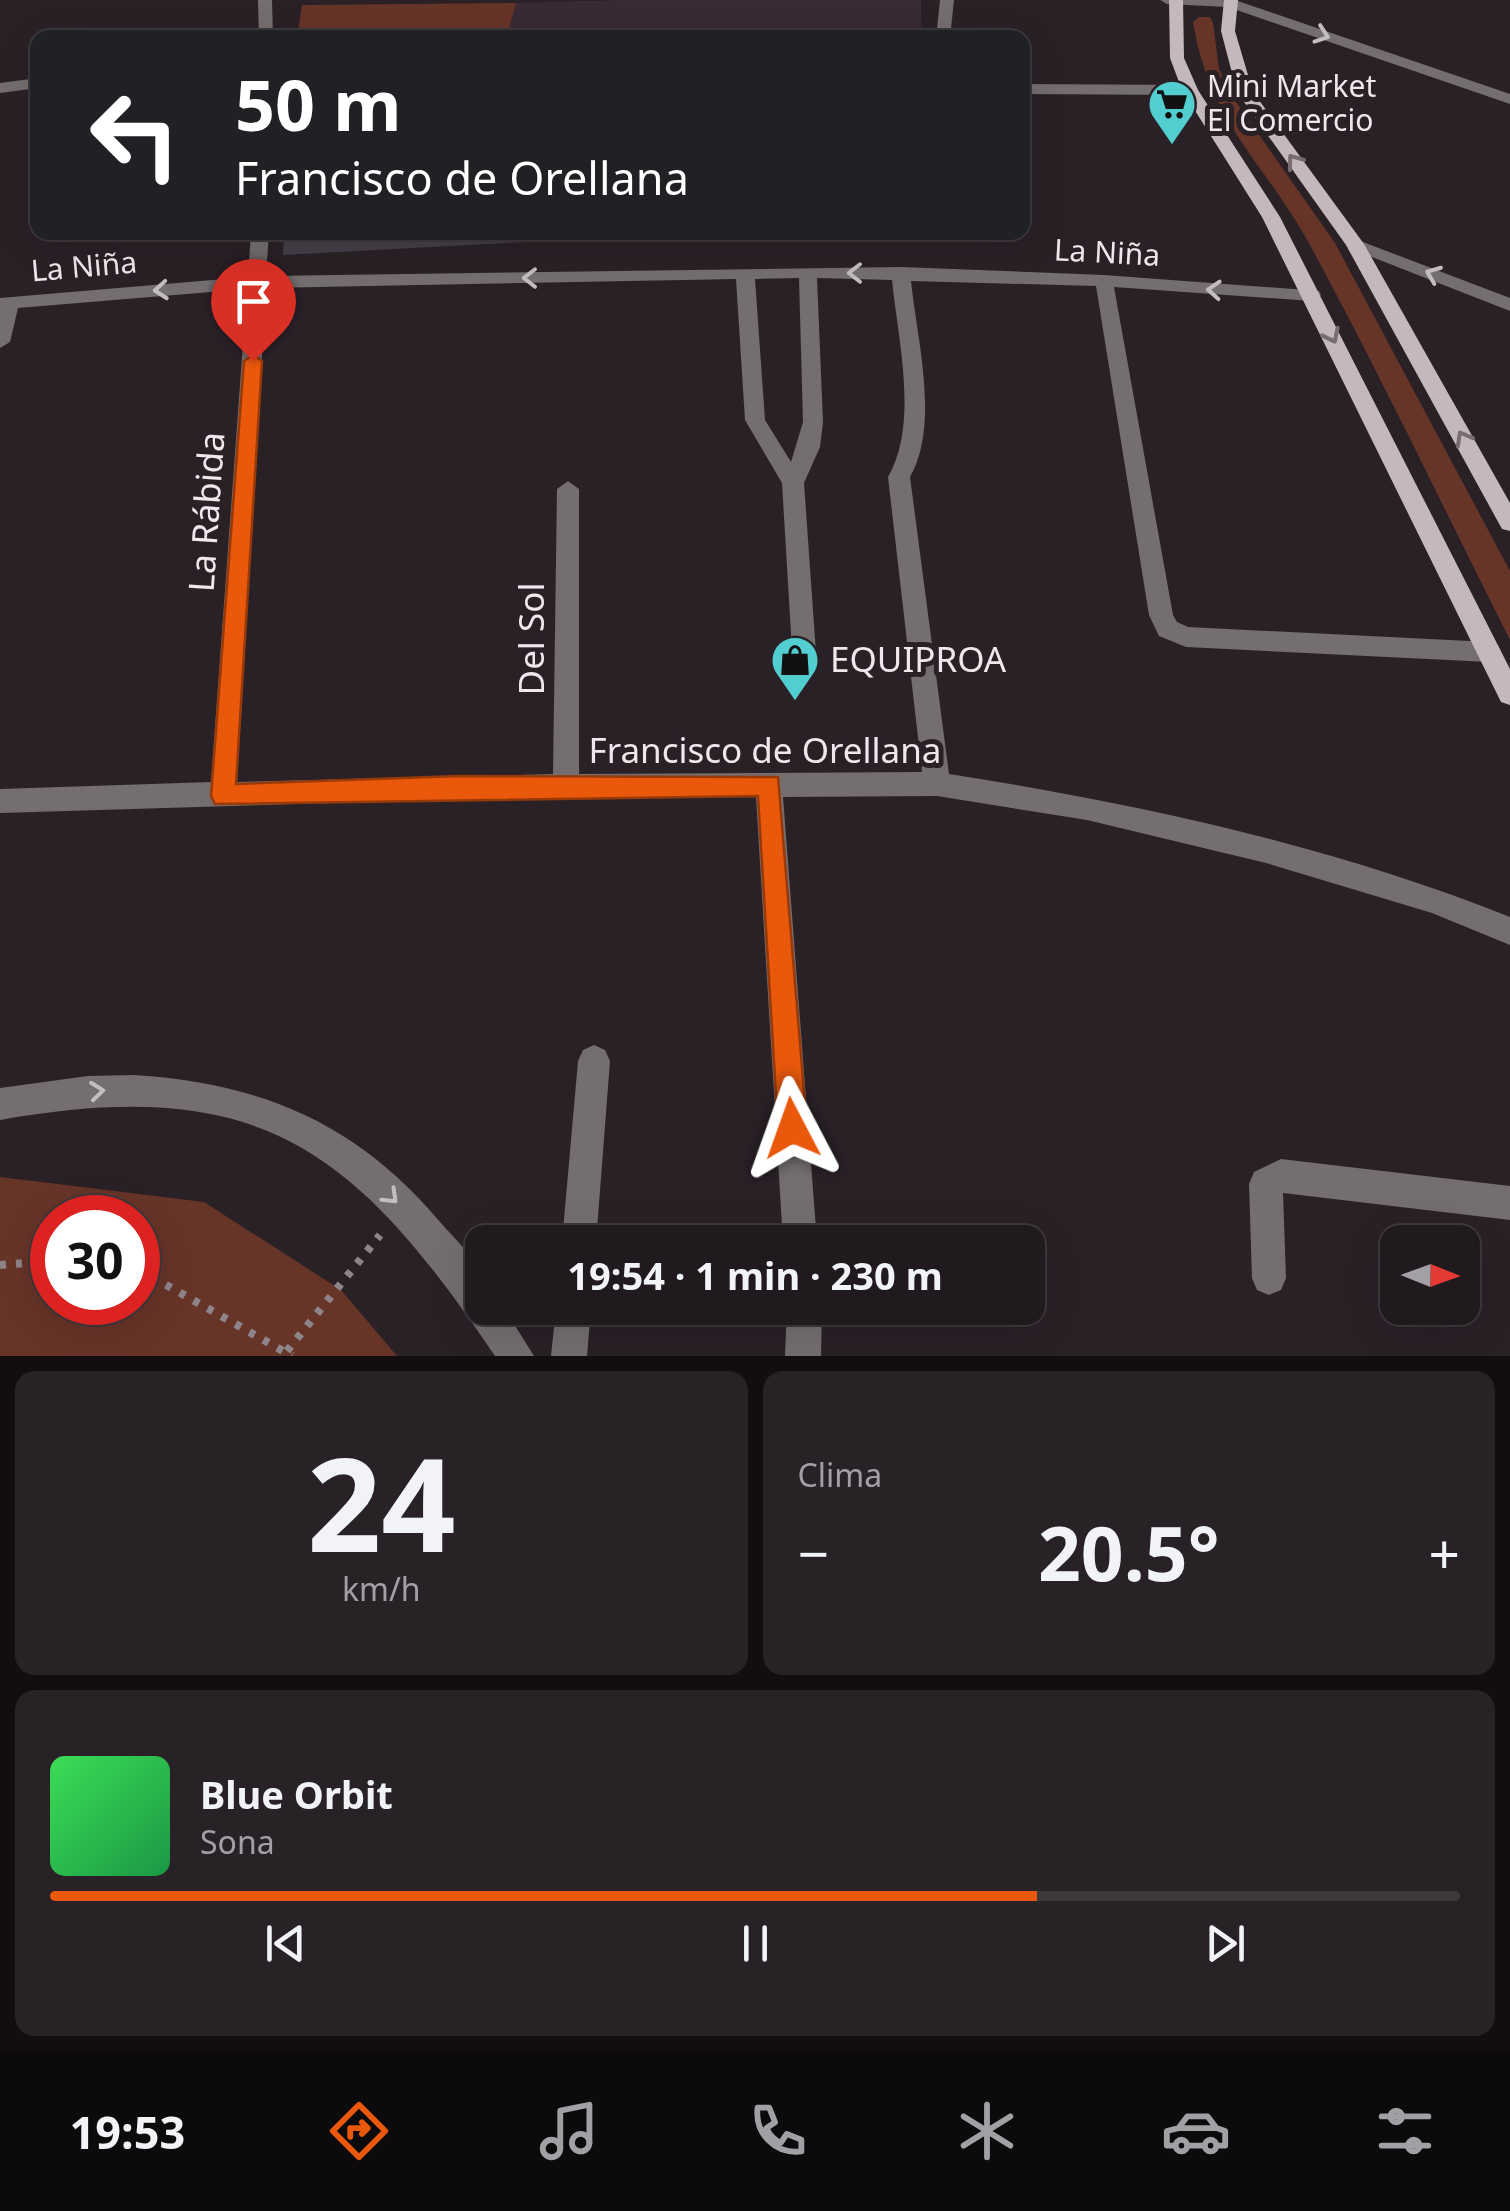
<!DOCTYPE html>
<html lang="es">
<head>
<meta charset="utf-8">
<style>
  body { margin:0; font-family:"Noto Sans",sans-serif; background:#282226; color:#f1f3f6; height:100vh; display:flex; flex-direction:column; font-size:38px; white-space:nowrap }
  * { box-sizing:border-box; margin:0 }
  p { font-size:32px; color:#a2a0a4 }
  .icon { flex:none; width:55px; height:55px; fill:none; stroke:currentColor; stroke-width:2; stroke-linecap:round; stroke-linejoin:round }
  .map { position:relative; height:1356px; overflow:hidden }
  .details { display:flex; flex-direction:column; gap:15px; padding:15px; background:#120e10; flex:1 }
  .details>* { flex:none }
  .hud { position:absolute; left:30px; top:30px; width:1000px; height:210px; border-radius:20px; box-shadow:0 10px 40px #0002,0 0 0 2px #3d383b; background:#202124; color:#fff; overflow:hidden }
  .needle { width:65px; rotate:91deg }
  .buttons { position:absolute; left:1380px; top:1225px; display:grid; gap:20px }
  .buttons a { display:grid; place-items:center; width:100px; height:100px; border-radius:20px; background:#20191d; box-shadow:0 10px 40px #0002,0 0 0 2px #3d383b; font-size:50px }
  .speed { position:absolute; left:30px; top:1195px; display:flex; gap:20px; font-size:50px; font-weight:700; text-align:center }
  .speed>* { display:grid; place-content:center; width:130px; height:130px; border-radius:50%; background:#20191d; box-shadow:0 10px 40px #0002,0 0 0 2px #3d383b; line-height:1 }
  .speed .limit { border:15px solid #d22; background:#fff; color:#111 }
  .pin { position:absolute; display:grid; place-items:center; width:85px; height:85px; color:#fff; margin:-102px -42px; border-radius:50% 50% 50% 0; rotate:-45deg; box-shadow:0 0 10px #0007 }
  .pin .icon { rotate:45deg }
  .me { position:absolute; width:110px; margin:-55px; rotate:356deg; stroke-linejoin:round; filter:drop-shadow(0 0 8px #0008) }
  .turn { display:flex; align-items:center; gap:35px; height:210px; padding:0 40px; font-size:45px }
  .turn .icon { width:130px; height:130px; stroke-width:2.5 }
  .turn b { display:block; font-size:70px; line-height:85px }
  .big { font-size:75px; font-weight:700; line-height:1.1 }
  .details .widget { flex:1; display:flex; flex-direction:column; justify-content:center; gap:15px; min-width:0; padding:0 35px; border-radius:20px; background:#282226 }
  .details .dial { align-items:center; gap:0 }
  .dial b { font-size:130px; line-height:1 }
  .song { display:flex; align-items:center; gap:30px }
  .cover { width:120px; height:120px; border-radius:15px; background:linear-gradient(135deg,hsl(130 70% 55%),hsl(140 70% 35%)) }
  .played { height:10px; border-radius:5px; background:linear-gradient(90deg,#ea580c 70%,#3d383b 70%) }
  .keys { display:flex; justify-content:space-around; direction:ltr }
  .heat { display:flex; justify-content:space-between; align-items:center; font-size:55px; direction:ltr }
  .details .tiles { flex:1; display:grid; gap:15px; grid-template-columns:1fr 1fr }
  .widget:last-child { grid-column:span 2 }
  .trip { position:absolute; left:465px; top:1225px; width:580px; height:100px; border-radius:20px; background:#20191d; box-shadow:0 10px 40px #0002,0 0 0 2px #3d383b; font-weight:700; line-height:100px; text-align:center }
  .dock { display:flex; height:160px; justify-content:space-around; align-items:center; background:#0d0a0c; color:#a2a0a4 }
  .dock .icon { width:70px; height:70px }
  .dock .current { color:#ea580c }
  .dock b { font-size:45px; color:#f1f3f6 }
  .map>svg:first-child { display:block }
  .built { fill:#392b35 }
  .green { fill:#673428; fill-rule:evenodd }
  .building { fill:#443f49 }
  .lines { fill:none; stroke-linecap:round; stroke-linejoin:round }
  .path { stroke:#8d858a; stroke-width:8; stroke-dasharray:6 10; stroke-linecap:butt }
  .minor { fill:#746e6f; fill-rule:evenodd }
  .major { fill:#c4b8ba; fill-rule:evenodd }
  .oneway { stroke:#c3bdc0 }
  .oneway2 { stroke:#776c70 }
  .route { fill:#ea580c; stroke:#983908; stroke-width:2.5 }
  .labels { text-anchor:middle; stroke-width:10; stroke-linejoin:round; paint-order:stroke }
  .far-poi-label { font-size:30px; fill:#eee8ec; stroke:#2a2127; text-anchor:start }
  .far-street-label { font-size:30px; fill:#eee8ec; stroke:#2a2127 }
  .street-label { font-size:35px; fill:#eee8ec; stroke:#2a2127 }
  .poi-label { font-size:35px; fill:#eee8ec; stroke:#2a2127; text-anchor:start }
</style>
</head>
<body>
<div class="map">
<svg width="1510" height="1356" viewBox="0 0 1510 1356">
  <rect width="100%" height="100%" fill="#2a2127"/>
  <path class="built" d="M623 0H921V37L507 38 516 3Z"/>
  <path class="green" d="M516 3 507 37H297L302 5Z
    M1199 17H1210L1213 23 1219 69 1236 102 1335 243 1510 571V640C1444 509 1381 376 1311 247 1265 162 1210 125 1193 22Z
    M0 1177 204 1202 341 1290 397 1356H0ZM52 1218H138V1302H52Z"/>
  <path class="building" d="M284 232H521L523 242 283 255Z"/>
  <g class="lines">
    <path class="path" d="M0 1265 52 1261
      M138 1269 292 1356
      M287 1351 380 1235"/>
    <path class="minor" d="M258 0H272L273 38H259Z
      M940 0H954L950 38H936Z
      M1160 0H1235L1510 94V104L1228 7 1167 4Z
      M118 28H128V38H114Z
      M38 78V88L0 93V83Z
      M1022 84 1190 85 1198 90 1190 95 1022 94Z
      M251 232H269L266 276 901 267 1104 275 1319 291 1321 295 1312 301 1114 287 1173 615 1177 622 1188 627 1489 642 1498 645 1501 652 1498 659 1489 662 1186 647 1159 636 1149 615 1096 286 911 281C917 340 940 424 910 477L949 774C1140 804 1330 845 1510 917V945L1432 913 1266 863 1087 820 937 796 783 797 817 1242H783L756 797 459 799 0 813V789L211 782 247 289 18 308 10 342 0 348V298L248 277ZM799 278 803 422 791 462 765 420 755 279ZM817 278 892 280C898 341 919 423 888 477L922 772 579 774V489L568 481 557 489 553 774 237 782 266 288 736 279 745 420 782 483 793 667 796 674H814L817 667 804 483 820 447 823 422Z
      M1355 239 1510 298V311L1349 248 1346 244Z
      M594 1045 605 1050 610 1061 596 1242H562L578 1061 583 1050Z
      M134 1075C261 1083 357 1123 440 1222 453 1237 476 1258 482 1277 485 1285 482 1299 482 1308H504L534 1356H495C354 1148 261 1074 0 1120V1088L88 1076Z
      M1281 1159 1510 1186V1220L1283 1193 1286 1278 1281 1290 1269 1295 1257 1290 1252 1278 1249 1184 1254 1172Z
      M556 1308H591L587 1356H551Z
      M787 1308H822L821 1356H785Z"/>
    <path class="major" d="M1169 0H1183L1184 58 1198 90 1280 217 1510 669V705L1501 702 1262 217 1182 90 1170 58Z
      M1224 0H1238L1235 31 1253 92 1364 244 1510 503V531L1502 529 1346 245 1237 92 1221 31Z"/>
  </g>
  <defs><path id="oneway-chevron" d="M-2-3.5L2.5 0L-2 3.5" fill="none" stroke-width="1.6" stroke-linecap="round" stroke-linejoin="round" transform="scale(2.5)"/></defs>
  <g class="oneway">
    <use href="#oneway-chevron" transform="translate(1322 35) rotate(19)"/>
    <use href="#oneway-chevron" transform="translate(855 273) rotate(-180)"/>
    <use href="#oneway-chevron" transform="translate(1433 274) rotate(-158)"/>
    <use href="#oneway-chevron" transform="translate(530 278) rotate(180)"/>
    <use href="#oneway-chevron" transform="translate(161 290) rotate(175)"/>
    <use href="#oneway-chevron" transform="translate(1214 290) rotate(-176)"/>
    <use href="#oneway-chevron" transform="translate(97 1091) rotate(-6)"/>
    <use href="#oneway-chevron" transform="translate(391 1197) rotate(44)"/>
  </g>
  <g class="oneway2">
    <use href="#oneway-chevron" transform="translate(1294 161) rotate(-126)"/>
    <use href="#oneway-chevron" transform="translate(1332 336) rotate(64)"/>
    <use href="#oneway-chevron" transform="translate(1463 438) rotate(-119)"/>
  </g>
  <path class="route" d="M253 355 262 361 236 784 459 776 778 777 807 1128 803 1139 792 1143 782 1139 778 1128 758 796 215 804 211 796 244 361Z"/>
  <defs>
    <g id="supermarket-pin" transform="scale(2.5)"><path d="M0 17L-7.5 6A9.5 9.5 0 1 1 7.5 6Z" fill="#52cdd0" stroke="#2a2127"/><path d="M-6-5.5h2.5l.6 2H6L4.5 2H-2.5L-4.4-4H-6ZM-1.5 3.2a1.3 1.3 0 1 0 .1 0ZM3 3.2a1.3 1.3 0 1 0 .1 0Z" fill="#111"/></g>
    <g id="shop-pin" transform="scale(2.5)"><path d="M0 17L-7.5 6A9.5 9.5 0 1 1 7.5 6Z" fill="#52cdd0" stroke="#2a2127"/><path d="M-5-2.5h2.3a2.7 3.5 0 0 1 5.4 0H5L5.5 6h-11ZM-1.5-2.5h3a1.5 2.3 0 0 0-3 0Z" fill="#111"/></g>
  </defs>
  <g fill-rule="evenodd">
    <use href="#supermarket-pin" x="1172" y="104"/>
    <use href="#shop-pin" x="795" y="660"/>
  </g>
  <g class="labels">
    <g class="far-poi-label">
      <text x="1207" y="97">Mini Market<tspan x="1207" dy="34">El Comercio</tspan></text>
    </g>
    <g class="far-street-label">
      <text transform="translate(1107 253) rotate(3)" y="10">La Niña</text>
      <text transform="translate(84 267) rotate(-5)" y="10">La Niña</text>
    </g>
    <g class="street-label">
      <text transform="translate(207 512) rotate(-86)" y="12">La Rábida</text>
      <text transform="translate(532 639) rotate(-90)" y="12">Del Sol</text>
      <text x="765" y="763">Francisco de Orellana</text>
    </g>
    <g class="poi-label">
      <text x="830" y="672">EQUIPROA</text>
    </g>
  </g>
</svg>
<div class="buttons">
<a><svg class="needle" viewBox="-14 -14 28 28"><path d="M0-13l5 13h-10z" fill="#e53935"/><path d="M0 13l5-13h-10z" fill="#a2a0a4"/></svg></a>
</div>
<div class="speed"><div class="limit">30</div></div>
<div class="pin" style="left:253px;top:361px;background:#d93025"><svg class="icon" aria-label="arrive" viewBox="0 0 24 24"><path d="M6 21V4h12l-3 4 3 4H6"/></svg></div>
<svg class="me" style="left:792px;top:1128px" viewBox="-20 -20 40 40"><path d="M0-17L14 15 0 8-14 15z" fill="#ea580c" stroke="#fff" stroke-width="4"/></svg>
<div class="trip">19:54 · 1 min · 230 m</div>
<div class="hud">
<div class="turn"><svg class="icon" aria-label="left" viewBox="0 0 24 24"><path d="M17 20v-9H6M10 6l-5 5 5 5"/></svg><div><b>50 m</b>Francisco de Orellana</div></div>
</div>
</div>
<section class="details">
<div class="tiles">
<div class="widget dial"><b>24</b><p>km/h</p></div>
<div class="widget"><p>Clima</p>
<div class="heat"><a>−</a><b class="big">20.5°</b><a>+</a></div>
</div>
<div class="widget">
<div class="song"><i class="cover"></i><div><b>Blue Orbit</b><p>Sona</p></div></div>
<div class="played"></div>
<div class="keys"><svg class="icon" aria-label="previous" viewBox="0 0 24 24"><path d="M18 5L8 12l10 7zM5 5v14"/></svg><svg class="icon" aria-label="pause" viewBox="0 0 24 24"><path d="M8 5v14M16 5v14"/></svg><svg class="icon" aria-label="next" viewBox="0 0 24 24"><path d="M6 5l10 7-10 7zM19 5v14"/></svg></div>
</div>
</div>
</section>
<nav class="dock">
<b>19:53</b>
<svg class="icon current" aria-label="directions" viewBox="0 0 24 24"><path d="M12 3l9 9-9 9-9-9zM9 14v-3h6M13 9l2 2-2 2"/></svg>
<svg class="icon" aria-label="music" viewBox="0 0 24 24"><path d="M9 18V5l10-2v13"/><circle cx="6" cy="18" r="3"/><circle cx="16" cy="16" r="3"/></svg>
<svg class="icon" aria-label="phone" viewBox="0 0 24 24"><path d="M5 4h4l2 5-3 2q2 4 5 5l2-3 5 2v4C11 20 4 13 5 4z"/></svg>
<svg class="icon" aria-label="climate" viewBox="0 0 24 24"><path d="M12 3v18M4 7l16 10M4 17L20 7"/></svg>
<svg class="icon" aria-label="car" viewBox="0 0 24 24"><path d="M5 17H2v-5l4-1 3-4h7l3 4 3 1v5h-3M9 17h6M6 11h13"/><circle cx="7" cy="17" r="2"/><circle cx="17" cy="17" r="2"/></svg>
<svg class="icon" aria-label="filters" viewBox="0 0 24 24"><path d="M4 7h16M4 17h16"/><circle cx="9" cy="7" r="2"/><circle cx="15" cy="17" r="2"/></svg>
</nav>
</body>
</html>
